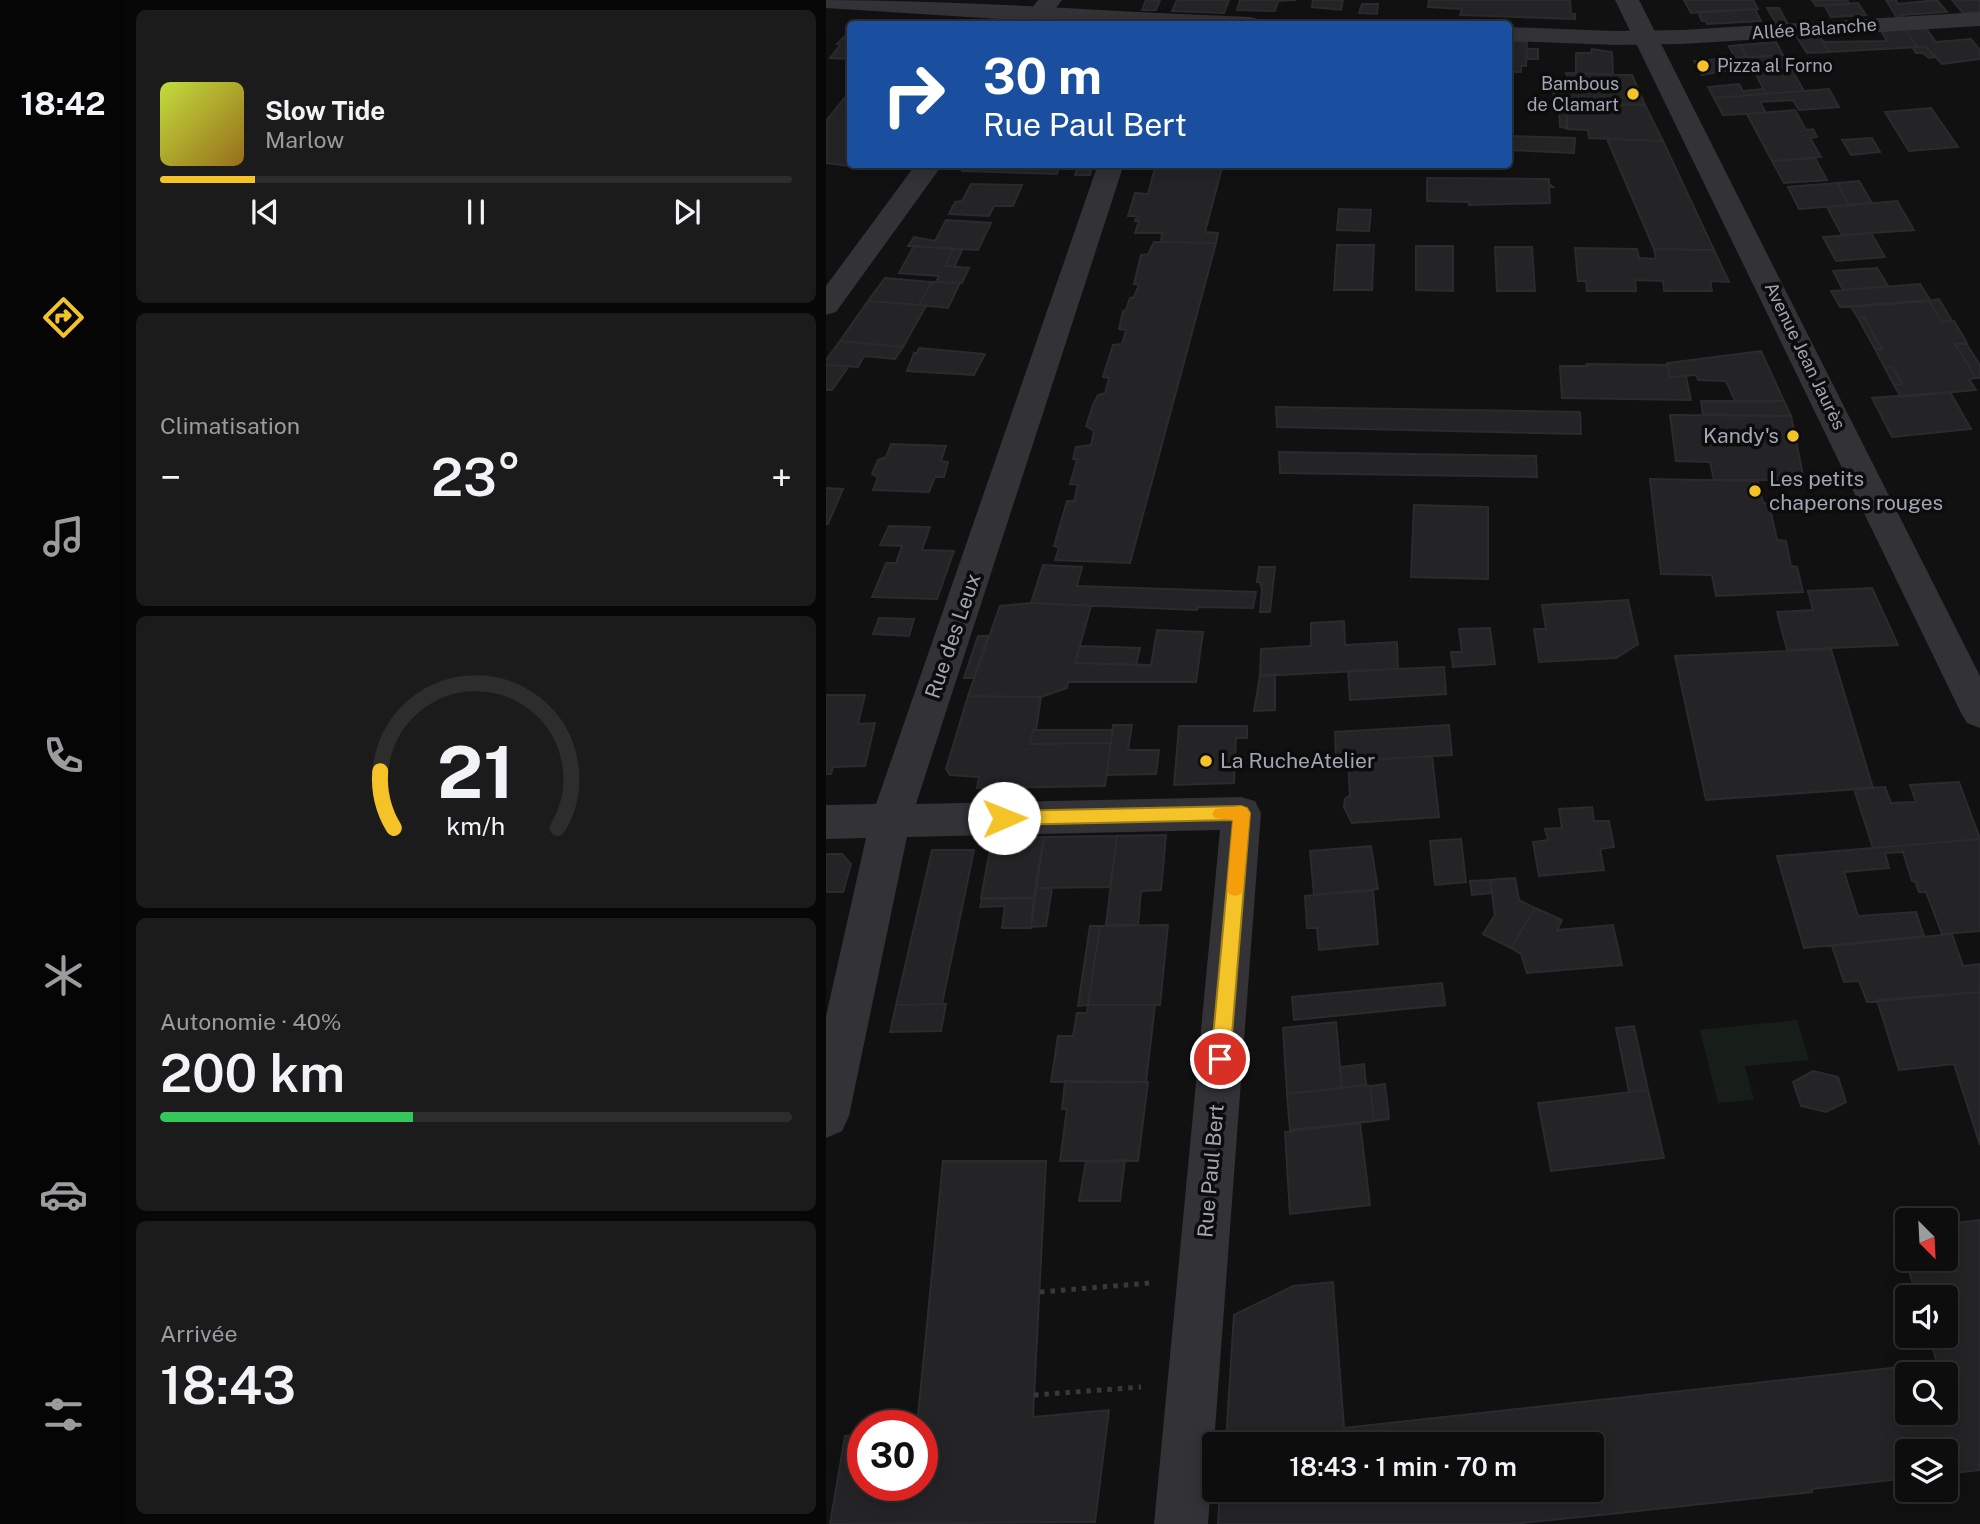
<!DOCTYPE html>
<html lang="fr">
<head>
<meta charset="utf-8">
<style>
  body { margin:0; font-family:"Public Sans",sans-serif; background:#1b1b1c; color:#f1f3f6; height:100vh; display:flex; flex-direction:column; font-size:26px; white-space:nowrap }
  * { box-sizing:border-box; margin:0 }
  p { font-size:23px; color:#9a9c9e }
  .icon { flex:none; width:38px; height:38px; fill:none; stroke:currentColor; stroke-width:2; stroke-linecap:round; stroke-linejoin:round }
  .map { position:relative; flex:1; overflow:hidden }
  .sheet { display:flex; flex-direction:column; gap:10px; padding:10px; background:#070708; width:700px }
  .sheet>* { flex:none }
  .guide { position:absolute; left:21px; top:21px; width:665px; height:147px; border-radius:7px; box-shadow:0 4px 18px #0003,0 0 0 2px #2d2d2e; background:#1a4fa0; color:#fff; overflow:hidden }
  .needle { width:46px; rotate:156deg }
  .buttons { position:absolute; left:1069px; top:1208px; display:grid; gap:14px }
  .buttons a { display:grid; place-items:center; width:63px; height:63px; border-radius:7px; background:#0d0d0e; box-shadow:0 4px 18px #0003,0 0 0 2px #2d2d2e; font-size:35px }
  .speed { position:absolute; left:21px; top:1410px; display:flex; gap:14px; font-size:35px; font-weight:700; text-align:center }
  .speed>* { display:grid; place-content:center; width:91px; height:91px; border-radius:50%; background:#0d0d0e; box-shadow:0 4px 18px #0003,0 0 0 2px #2d2d2e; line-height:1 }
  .speed .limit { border:10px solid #d22; background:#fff; color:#111 }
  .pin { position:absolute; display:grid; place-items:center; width:60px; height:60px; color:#fff; margin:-30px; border:4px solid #fff; border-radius:50%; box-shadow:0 2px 7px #0007 }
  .me { position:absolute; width:77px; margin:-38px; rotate:89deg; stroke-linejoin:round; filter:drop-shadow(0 0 5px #0008) }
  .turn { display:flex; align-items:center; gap:24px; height:147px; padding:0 21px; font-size:32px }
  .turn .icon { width:91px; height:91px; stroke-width:2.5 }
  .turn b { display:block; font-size:49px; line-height:60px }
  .big { font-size:52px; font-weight:600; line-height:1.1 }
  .sheet .card { flex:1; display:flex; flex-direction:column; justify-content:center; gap:10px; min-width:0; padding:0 24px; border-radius:10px; background:#1b1b1c }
  .sheet .dial { align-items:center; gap:0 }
  .dial svg { height:182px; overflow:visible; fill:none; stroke:#2d2d2e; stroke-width:7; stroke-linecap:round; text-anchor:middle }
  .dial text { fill:#f1f3f6; stroke:none }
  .song { display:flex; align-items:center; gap:21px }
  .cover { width:84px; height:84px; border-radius:10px; background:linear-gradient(135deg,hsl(70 70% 55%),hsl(40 70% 35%)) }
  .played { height:7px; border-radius:4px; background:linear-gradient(90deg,#f4c327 15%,#2d2d2e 15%) }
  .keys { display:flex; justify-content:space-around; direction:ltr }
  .heat { display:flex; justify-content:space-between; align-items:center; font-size:38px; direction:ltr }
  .charge { height:10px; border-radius:5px; background:linear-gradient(90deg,#34c759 40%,#2d2d2e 0) }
  .trip { position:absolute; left:376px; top:1432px; width:402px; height:70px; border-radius:7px; background:#0d0d0e; box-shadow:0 4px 18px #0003,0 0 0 2px #2d2d2e; font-weight:600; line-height:70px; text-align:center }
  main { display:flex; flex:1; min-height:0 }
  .dock { display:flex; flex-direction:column; width:126px; justify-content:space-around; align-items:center; background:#050506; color:#9a9c9e }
  .dock .icon { width:49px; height:49px }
  .dock .on { color:#f4c327 }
  .dock b { font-size:32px; color:#f1f3f6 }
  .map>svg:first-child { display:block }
  .green { fill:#171d19 }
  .building { fill:#242426; stroke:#2b2b2e; stroke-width:2; fill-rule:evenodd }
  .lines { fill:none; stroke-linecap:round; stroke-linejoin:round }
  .path { stroke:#38393e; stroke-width:5; stroke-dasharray:4.5 6; stroke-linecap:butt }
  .minor { fill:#323237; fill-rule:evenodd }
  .tertiary { fill:#323237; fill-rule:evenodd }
  .route { fill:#f4c327; stroke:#9f7f19; stroke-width:2 }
  .slow { fill:#f59e0b }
  .poi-dot { fill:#f4c327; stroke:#0c0c0d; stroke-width:2.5 }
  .labels { text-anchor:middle; stroke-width:7; stroke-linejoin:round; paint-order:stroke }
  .far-street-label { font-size:18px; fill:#a2a5b3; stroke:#0c0c0d }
  .far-poi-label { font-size:18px; fill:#a2a5b3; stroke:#0c0c0d; text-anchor:start }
  .poi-label { font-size:21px; fill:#a2a5b3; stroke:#0c0c0d; text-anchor:start }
  .street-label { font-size:21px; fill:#a2a5b3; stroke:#0c0c0d }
</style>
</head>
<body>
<main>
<nav class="dock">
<b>18:42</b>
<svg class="icon on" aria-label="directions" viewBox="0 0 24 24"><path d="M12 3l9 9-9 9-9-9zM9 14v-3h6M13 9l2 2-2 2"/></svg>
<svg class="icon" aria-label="music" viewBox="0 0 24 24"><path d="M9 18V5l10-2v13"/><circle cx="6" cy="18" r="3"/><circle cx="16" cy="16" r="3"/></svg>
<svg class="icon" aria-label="phone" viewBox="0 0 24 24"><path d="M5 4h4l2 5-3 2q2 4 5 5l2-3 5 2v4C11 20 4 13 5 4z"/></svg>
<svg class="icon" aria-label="climate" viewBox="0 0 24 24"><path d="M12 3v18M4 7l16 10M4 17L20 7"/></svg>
<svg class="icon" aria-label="car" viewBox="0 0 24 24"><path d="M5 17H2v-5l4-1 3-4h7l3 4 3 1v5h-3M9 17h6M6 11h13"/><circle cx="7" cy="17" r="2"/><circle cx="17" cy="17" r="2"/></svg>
<svg class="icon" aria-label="filters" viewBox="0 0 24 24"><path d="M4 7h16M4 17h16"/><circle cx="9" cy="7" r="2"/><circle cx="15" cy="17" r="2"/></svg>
</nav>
<section class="sheet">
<div class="card">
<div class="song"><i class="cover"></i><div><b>Slow Tide</b><p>Marlow</p></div></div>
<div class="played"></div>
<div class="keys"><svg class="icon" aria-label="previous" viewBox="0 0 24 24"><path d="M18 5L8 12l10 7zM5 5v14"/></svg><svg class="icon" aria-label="pause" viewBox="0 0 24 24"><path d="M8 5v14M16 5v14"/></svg><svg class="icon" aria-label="next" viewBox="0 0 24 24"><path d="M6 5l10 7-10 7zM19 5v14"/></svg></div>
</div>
<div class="card"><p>Climatisation</p>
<div class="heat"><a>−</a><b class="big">23°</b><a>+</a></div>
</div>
<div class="card dial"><svg viewBox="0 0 100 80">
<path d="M14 69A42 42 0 1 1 86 69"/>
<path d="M14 69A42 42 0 0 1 8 44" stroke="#f4c327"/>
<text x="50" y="56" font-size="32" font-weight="700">21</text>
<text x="50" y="72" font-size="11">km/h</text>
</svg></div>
<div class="card"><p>Autonomie · 40%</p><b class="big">200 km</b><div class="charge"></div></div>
<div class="card"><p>Arrivée</p><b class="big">18:43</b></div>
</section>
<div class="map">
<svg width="1154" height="1524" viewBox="0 0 1154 1524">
  <rect width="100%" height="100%" fill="#111112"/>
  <path class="green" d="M971 1020 983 1060 919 1066 928 1100 892 1103 874 1030Z"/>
  <path class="building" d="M320 0H334L330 10H316Z
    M351 0H403L398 13 346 11Z
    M414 0H470L452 1 449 11 411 10Z
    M487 0H517L515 10 486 7Z
    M603 0H744L745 14H749V19L634 15 636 9 602 7Z
    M858 0H927L932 9 865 13Z
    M986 0H1021L1024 4 990 6Z
    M1060 0H1070L1072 4 1111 0 1121 12 1075 15 1079 21H1073Z
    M1126 0H1154V12L1137 13Z
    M1032 3 1040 15 1005 17 998 5Z
    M536 4H552L551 14 533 13Z
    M941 8H953L964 28H953Z
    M929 9 935 21 881 24 880 21H876L872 12Z
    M1098 26 1110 42 1145 39 1154 50V59L1116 64 1099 46 1091 47 1078 27Z
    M1078 27 1091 47 1003 52 997 42 1061 41 1054 29Z
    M24 31V59L4 58 14 45 11 44Z
    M992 33 1003 52 981 53 969 34Z
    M682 41 701 42 700 66H695V72H682Z
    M950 42 957 55 921 57 914 45Z
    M914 45 921 57 909 58 903 46Z
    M1099 46 1110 57 1103 58 1097 53H1090L1086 47Z
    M701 49H712V59H700Z
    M766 49 786 52 787 74 750 73V53H765Z
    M957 55 978 91 940 94 921 57Z
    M918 57 920 63 907 64 910 69 876 75 868 61Z
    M740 73 806 75 819 105 727 102 728 89 745 88Z
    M913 84 917 91 937 89 940 94 888 98 882 87Z
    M1003 89 1013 107 973 110 967 100 934 102 940 113 897 115 888 98Z
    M24 91V163L23 166 0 163V121Z
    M748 103 819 105 837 141 763 138 762 130 741 129V110H749Z
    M1105 108 1132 147 1083 151 1059 112Z
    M969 110 980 130 987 129 991 137 984 138 995 157 946 161 921 114Z
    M733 112H741L740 128 734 127Z
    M682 136 749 138 748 153 682 150Z
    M1046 138 1054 152 1025 155 1016 140Z
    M781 139 837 141 888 250 828 249Z
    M989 158 1001 180 958 183 946 161Z
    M140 164H234L231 174 136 171Z
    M253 164H267L264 175H249Z
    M330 164H397L379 232 392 233 390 243 335 242 336 233H309L313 221H309L311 216H302L309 193 322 194Z
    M601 178 723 179V184L727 187H723L724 203 643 205V202L601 201Z
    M1033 181 1046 203 1023 205 1011 183Z
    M1011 183 1023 205 973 209 962 187Z
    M145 184 196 185 187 206H168L163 216 123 214 129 202 136 201Z
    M1071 201 1088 230 1016 235 1001 207Z
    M513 209 545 210 543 231 511 230Z
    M120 220 165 223 152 250 82 246 88 237 109 241Z
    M1045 233 1059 257 1010 261 997 237Z
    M328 242 390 243 304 563 229 560 233 548 228 546 241 501H248L252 485 244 484 251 460 247 459 250 447 265 445 268 431 260 426 267 405 272 395 279 393 283 378 277 377 287 345 296 344 300 330 293 329 297 311 300 310 304 298 308 297 313 285 308 284 315 255 322 254Z
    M511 245H548L546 290H508Z
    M88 246 127 249 119 266 143 268 136 283 110 282 113 276 73 273Z
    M590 246H627V291L590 290Z
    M669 247H706L709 291H671Z
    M749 248 811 249 813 258 830 259 828 249 888 250 903 282 884 281 886 291H838L837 281 809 280 810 291H761L760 281H752Z
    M127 249 136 250 128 267 119 266Z
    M1051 268 1062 286 1017 290 1007 271Z
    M59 278 106 282 93 305 42 301Z
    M106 282 134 283 122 308 93 305Z
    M1094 284 1104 300 1014 307 1005 291Z
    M1113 299 1126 321 1116 322 1103 301Z
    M42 301 93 305 100 306 77 347 14 341Z
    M1103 301 1116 322 1128 321 1141 343 1129 344 1150 378 1143 379 1150 390 1075 397 1068 385 1076 384 1066 367 1059 368 1049 349H1056L1038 317 1032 318 1025 307Z
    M1038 317 1056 349H1049L1032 318Z
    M14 341 77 347 69 359 38 356 32 367 0 365V360Z
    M1140 343 1154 365V378H1150L1129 344Z
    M93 348 159 354 148 375 81 371 88 353H91Z
    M935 351 958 401H909L900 381 872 380 870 375 844 377 841 363Z
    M761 364 842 365 844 377 860 376 865 400 736 398 734 366H761Z
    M0 365 23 366 6 390H0Z
    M1066 367 1076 384 1068 385 1059 368Z
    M1124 392 1145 429 1066 437 1046 398Z
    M875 401H958L965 416 877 415Z
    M450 407 754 412 755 434 451 427Z
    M844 415 965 416 978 480H888L884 462 850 461Z
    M65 444 120 446 115 461 122 462 118 477H109L103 492 47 490 52 477 46 474 52 460 60 457Z
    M453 452 710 456 711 477 454 473Z
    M824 479 932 481 937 503 943 504 951 540 960 541 965 566 971 567 977 592 890 596 886 575 835 574Z
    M0 488 17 489 2 524H0Z
    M588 505 662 507V579L585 577Z
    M63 526 104 527 96 550 128 551 111 599 46 597 60 563H70L76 546 54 545Z
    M217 565 256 567 251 586 430 592 427 608 372 607 371 610 205 603Z
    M433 567H449L444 612H434L436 590 434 582H431Z
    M1046 588 1072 645 961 650 951 612 987 610 982 591Z
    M802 600 812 644 790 658 713 662 708 629H720L716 605Z
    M205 603 265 606 249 663 325 665 331 630 377 632 370 682H242L241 688 215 697 142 696 174 606Z
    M53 618 88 619 83 636 47 634Z
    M518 621 519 645 571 642 572 669 434 676 435 649 485 646V623Z
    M664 628 669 664 627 667 625 652H636L633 629Z
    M152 636H162L148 678H138Z
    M254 646 314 648 310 665 249 663Z
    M1005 649 1047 788 880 800 849 656Z
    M618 667 620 694 524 700 522 671Z
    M449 674V710L428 711 434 676Z
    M0 695H39L32 724 49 723 39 766 7 767 5 774H0Z
    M142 696 215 697 210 730H207L204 744 285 743 279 786 151 788 153 777 124 775 120 769Z
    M287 725H306L302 750H333L330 774 281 775Z
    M623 725 626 755 510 762 509 732Z
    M353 726H421V738H410L408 783 348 785Z
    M207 730H287L285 743 204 744Z
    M606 756 613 817 526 823 518 807 519 799 524 795 522 761Z
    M1133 782 1154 839 1047 848 1028 789 1059 787 1065 803 1090 802 1084 785Z
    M766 807 768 821H783L788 847 774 849 778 870 713 876 707 842 722 840 719 829 736 828 733 809Z
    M340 835 335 890 315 891 312 925H280L291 836Z
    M291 836 284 887 209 888 218 837Z
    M218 837 209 898H155L166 839Z
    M635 839 640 882 609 885 604 841Z
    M1154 839V931L1116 934 1100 892H1093L1090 884 1092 883 1086 881 1077 852 1059 853 1063 868 1018 872 1032 916 1090 912 1098 936 978 948 951 856Z
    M545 846 552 889 488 895 484 851Z
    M106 850H148L116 1004 70 1005Z
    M0 854H16L25 864 17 892H0Z
    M689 878 693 900 709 908 685 948 657 934 669 915 664 880Z
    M664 880 666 893 646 895 644 881Z
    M209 888H226L220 926 205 927Z
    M547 890 552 944 493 950 491 928H481L479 896Z
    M209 898 205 928H176L179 906 154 907 156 899Z
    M709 908 736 920 731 930 787 925 796 965 701 973 695 954 685 948Z
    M342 925 334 1005H262L274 926Z
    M264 926H274L262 1005 252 1006Z
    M1126 934 1137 966 1154 964V992L1041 1002 1033 981 1018 982 1006 946Z
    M616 983 619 1005 468 1020 466 997Z
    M1154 992V1145L1128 1064 1073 1070 1051 1000Z
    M116 1004H120L115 1031 64 1032 70 1005Z
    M262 1005H329L320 1082H225L232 1036H247L251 1013H261Z
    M510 1022 516 1088 461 1094 457 1028Z
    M808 1026 822 1090 803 1092 790 1028Z
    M538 1064 540 1085 516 1088 514 1067Z
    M987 1071 1012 1077 1020 1102 1000 1112 975 1106 967 1082Z
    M239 1081 322 1082 312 1161H234L241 1109H236Z
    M559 1084 563 1119 548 1121 544 1086Z
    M540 1085 544 1086 548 1121 464 1130 461 1094Z
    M822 1090 838 1158 725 1171 712 1103Z
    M534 1123 544 1205 464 1214 459 1132Z
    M299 1160 294 1201H253L260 1161Z
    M117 1161H220L207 1417 283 1410 269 1522 4 1524 19 1436 37 1434V1486H96V1426H91Z
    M1154 1220V1470L1120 1474V1451H1082V1478L986 1489V1492L784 1514 687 1524H392L394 1489H766V1444H396L400 1440 408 1315 467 1286 507 1282 518 1428 1111 1363 1103 1335H1120V1297H1091L1070 1229 1082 1227V1258H1120V1224ZM1082 1374H1120V1412H1082Z"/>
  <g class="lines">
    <path class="path" d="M214 1292 324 1283
      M208 1395 315 1387"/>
    <path class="minor" d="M0 0C141 0 283 12 424 17L432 19 436 24H250L0 8Z
      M1154 12V26L856 44 789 45 682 41V27L789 31 856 30Z
      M272 164H298L90 804 415 797 429 801 435 813 382 1524H328L394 830 81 837 23 1116 16 1131 0 1138V1016L40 838 0 839V805L50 804Z"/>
    <path class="tertiary" d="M212 0H236L218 24H194Z
      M789 0H813L1154 676V728L1141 723 1135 713Z
      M90 164H117L10 312 0 315V286Z"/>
  </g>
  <path class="route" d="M415 806 421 808 424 813 404 1059 401 1065 394 1068 388 1065 385 1059 407 820 178 825 172 823 170 818 172 813 178 811Z"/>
  <path class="slow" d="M415 806 421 808 424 813 417 889 415 894 409 896 403 894 401 889 407 820 389 818 386 814 389 809Z"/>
  <g class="poi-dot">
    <circle cx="877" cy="66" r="7"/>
    <circle cx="807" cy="94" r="7"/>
    <circle cx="967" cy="436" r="7"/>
    <circle cx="929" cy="491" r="7"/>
    <circle cx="380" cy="761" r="7"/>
  </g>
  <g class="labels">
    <g class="far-street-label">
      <text transform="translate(988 29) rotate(-4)" y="6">Allée Balanche</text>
      <text transform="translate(979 356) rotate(64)" y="6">Avenue Jean Jaurès</text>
    </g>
    <g class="far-poi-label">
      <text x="891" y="72">Pizza al Forno</text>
      <text x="793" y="90" text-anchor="end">Bambous<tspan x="793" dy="21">de Clamart</tspan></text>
    </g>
    <g class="poi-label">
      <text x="953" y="443" text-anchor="end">Kandy's</text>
      <text x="943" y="486">Les petits<tspan x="943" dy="24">chaperons rouges</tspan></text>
      <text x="394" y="768">La RucheAtelier</text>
    </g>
    <g class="street-label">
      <text transform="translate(127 636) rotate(-71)" y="7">Rue des Leux</text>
      <text transform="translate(385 1171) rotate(-85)" y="7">Rue Paul Bert</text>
    </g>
  </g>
</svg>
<div class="buttons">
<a><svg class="needle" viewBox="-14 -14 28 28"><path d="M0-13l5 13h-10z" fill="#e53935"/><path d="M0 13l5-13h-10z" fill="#9a9c9e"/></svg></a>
<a><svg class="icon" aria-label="sound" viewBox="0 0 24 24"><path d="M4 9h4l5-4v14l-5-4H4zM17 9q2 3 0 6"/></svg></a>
<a><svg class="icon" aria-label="search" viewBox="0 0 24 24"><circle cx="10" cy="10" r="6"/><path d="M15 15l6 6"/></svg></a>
<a><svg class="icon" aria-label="layers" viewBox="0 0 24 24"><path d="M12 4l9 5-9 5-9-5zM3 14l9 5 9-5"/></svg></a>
</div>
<div class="speed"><div class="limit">30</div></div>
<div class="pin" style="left:394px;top:1059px;background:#d93025"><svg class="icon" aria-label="arrive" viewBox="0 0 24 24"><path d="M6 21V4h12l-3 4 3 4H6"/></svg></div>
<svg class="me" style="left:178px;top:818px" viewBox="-20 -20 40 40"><circle r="19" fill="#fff"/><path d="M0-13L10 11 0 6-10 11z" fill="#f4c327"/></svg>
<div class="trip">18:43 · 1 min · 70 m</div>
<div class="guide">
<div class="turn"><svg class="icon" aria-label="right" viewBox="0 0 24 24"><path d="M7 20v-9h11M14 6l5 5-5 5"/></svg><div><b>30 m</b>Rue Paul Bert</div></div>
</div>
</div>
</main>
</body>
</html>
